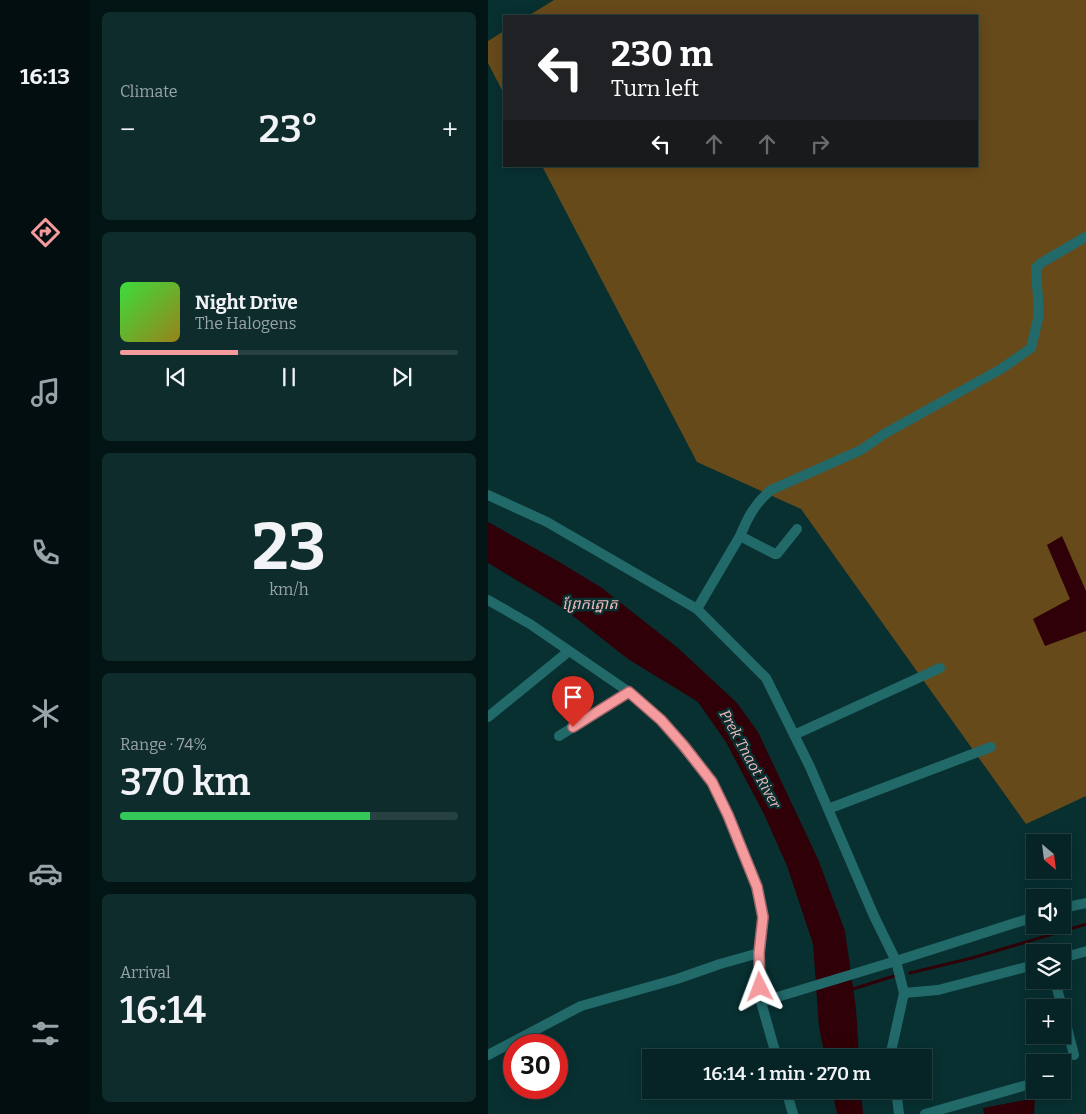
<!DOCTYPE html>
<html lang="en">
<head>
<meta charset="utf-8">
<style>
  body { margin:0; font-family:Bitter,"Noto Sans Khmer",serif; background:#0f2c2d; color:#f1f3f6; height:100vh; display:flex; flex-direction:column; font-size:19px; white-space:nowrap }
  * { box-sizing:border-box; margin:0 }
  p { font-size:16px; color:#98a4a7 }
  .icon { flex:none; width:28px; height:28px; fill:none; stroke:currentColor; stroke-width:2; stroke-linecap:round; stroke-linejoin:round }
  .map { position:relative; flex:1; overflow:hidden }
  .panel { display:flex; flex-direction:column; gap:12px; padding:12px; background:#031414; width:398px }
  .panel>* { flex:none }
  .top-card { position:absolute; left:15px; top:15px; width:475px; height:152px; border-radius:0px; box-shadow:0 2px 12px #0003,0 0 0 1px #274142; background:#202124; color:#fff; overflow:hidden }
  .needle { width:32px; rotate:152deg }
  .buttons { position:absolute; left:538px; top:834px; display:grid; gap:10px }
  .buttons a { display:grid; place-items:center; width:45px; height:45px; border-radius:0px; background:#062425; box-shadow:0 2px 12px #0003,0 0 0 1px #274142; font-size:25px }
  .speed { position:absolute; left:15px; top:1034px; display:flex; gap:10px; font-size:25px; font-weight:700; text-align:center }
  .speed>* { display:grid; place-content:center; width:65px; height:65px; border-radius:50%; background:#062425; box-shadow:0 2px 12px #0003,0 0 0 1px #274142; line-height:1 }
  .speed .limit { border:8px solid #d22; background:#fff; color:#111 }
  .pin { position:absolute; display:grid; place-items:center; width:42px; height:42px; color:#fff; margin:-51px -21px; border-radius:50% 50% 50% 0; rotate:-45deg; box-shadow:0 0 5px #0007 }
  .pin .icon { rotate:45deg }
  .me { position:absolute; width:55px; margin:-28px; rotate:357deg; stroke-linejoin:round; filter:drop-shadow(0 0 4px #0008) }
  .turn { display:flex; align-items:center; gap:18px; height:105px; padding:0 25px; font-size:22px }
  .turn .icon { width:65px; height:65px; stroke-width:2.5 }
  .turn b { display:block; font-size:35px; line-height:42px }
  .lanes { display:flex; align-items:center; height:48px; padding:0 25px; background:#0003; justify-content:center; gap:25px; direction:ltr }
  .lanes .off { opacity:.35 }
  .big { font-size:38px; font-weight:600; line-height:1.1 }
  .panel .tile { flex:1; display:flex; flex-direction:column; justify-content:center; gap:8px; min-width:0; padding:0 18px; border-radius:8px; background:#0f2c2d }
  .panel .dial { align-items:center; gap:0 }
  .dial b { font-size:65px; line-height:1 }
  .song { display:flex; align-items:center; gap:15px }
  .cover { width:60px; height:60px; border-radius:8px; background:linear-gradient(135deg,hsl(120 70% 55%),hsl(50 70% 35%)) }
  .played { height:5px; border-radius:2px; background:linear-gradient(90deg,#f59b9e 35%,#274142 35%) }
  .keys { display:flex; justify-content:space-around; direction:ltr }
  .heat { display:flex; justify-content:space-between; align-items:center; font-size:28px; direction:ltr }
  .charge { height:8px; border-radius:4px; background:linear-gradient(90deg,#34c759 74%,#274142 0) }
  .trip { position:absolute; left:154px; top:1049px; width:290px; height:50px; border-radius:0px; background:#062425; box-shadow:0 2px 12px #0003,0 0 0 1px #274142; font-weight:600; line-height:50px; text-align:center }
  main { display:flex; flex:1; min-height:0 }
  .dock { display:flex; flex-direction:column; width:90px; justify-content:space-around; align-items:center; background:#020e0f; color:#98a4a7 }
  .dock .icon { width:35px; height:35px }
  .dock .on { color:#f59b9e }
  .dock b { font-size:22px; color:#f1f3f6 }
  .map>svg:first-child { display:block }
  .green { fill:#674a1a }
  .water { fill:#2f0007 }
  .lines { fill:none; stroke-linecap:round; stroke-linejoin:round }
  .stream { stroke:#2f0007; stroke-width:3 }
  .street { stroke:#22696a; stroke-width:10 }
  .route-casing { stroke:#9f6567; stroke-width:12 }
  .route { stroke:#f59b9e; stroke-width:9 }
  .labels { text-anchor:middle; stroke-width:5; stroke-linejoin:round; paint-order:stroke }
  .water-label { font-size:15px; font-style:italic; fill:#f0b8b9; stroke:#083031 }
</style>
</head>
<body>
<main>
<nav class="dock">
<b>16:13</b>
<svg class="icon on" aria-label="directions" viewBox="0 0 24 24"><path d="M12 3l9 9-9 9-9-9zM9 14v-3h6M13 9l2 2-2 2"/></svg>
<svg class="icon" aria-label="music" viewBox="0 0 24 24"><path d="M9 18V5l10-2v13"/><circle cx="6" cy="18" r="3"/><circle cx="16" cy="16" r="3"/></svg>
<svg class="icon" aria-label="phone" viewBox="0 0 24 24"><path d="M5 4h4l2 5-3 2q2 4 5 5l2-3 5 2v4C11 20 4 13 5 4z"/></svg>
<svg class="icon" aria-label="climate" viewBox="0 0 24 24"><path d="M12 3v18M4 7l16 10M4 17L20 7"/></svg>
<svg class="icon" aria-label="car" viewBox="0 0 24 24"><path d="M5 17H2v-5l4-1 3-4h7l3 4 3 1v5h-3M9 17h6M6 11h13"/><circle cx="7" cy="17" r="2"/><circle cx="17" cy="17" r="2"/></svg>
<svg class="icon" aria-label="filters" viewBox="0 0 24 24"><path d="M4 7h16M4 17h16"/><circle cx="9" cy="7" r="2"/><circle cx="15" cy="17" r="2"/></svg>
</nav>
<section class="panel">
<div class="tile"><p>Climate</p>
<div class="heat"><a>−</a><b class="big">23°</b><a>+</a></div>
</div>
<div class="tile">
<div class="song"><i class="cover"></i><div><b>Night Drive</b><p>The Halogens</p></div></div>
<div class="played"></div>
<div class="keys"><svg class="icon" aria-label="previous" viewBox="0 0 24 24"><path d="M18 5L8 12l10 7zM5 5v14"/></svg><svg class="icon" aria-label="pause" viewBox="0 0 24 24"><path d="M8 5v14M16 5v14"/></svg><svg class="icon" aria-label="next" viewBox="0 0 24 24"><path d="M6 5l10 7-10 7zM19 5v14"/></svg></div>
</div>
<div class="tile dial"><b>23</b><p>km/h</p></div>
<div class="tile"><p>Range · 74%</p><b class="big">370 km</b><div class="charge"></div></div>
<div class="tile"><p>Arrival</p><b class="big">16:14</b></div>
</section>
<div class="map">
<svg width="599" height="1114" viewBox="0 0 599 1114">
  <rect width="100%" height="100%" fill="#083031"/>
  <path class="green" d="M66 0H598V796L538 824 313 509 209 462 54 166H489V16H40Z
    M16 31V94L0 63V41Z"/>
  <path class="water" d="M0 522 73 563 114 588 190 648 249 703 270 732 330 859 357 931 368 1008 371 1057H337L331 1027 325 944 299 866 276 814 238 742 210 702 140 659 75 608 0 563Z
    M574 536 598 591V631L557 646 545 619 582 599 559 545Z
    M344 1090H373L375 1114H349Z
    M547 1098 546 1114H496L495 1108Z"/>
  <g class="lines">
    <path class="stream" d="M422 973 484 958 599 924
      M362 990 406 976"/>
    <path class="street" d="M0 495 59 522 209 609 278 678 322 767 386 916 408 961 416 993 403 1052 404 1058
      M252 536C260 517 267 503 283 490L373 450 396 434 513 369 543 348 551 315 548 268 553 263 599 236
      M0 600 42 624 141 692 173 720 224 782 240 815 269 887 275 917 271 953 273 1002 289 1058
      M209 609 252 536 287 554H289L309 529
      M0 717 81 651
      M306 735 452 668
      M71 736 141 692
      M340 809 503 747
      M574 908 599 903
      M574 958 599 951
      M567 980 574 1008
      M416 993 450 990 546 965
      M273 1002 408 961 546 917
      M574 1008 586 1055
      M0 1055 93 1006 189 979 232 964 271 953
      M298 1090 305 1114
      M408 1090 411 1114
      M437 1114 546 1083"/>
  </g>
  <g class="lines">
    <g class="route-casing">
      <path id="route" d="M85 727 141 692 173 720 196 746 224 782 240 815 269 887 275 917 271 953 272 987"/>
    </g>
    <use href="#route" class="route"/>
  </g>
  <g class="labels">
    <g class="water-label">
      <text x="102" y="609">ព្រែកត្នោត</text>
      <text transform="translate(262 759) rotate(61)" y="5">Prek Tnaot River</text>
    </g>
  </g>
</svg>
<div class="buttons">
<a><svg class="needle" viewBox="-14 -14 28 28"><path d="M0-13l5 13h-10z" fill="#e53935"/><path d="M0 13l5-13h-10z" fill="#98a4a7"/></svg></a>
<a><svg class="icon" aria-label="sound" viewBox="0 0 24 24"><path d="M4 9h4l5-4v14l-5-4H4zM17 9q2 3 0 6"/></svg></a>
<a><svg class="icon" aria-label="layers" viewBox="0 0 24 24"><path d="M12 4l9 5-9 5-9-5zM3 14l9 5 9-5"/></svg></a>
<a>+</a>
<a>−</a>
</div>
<div class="speed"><div class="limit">30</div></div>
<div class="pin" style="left:85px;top:727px;background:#d93025"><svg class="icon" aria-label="arrive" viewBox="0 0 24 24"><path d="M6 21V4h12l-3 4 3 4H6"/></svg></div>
<svg class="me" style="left:272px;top:987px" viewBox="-20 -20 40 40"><path d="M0-17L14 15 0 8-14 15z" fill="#f59b9e" stroke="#fff" stroke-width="4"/></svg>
<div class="trip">16:14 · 1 min · 270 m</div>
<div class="top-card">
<div class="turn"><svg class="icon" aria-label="left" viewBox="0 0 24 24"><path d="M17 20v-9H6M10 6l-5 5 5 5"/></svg><div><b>230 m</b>Turn left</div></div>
<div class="lanes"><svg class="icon" aria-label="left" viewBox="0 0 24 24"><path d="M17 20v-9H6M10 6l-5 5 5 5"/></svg><svg class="icon off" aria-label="ahead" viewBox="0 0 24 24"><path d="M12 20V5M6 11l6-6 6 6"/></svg><svg class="icon off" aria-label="ahead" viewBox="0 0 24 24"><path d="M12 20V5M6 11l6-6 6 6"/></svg><svg class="icon off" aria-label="right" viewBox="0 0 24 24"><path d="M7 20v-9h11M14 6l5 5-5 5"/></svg></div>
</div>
</div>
</main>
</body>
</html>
